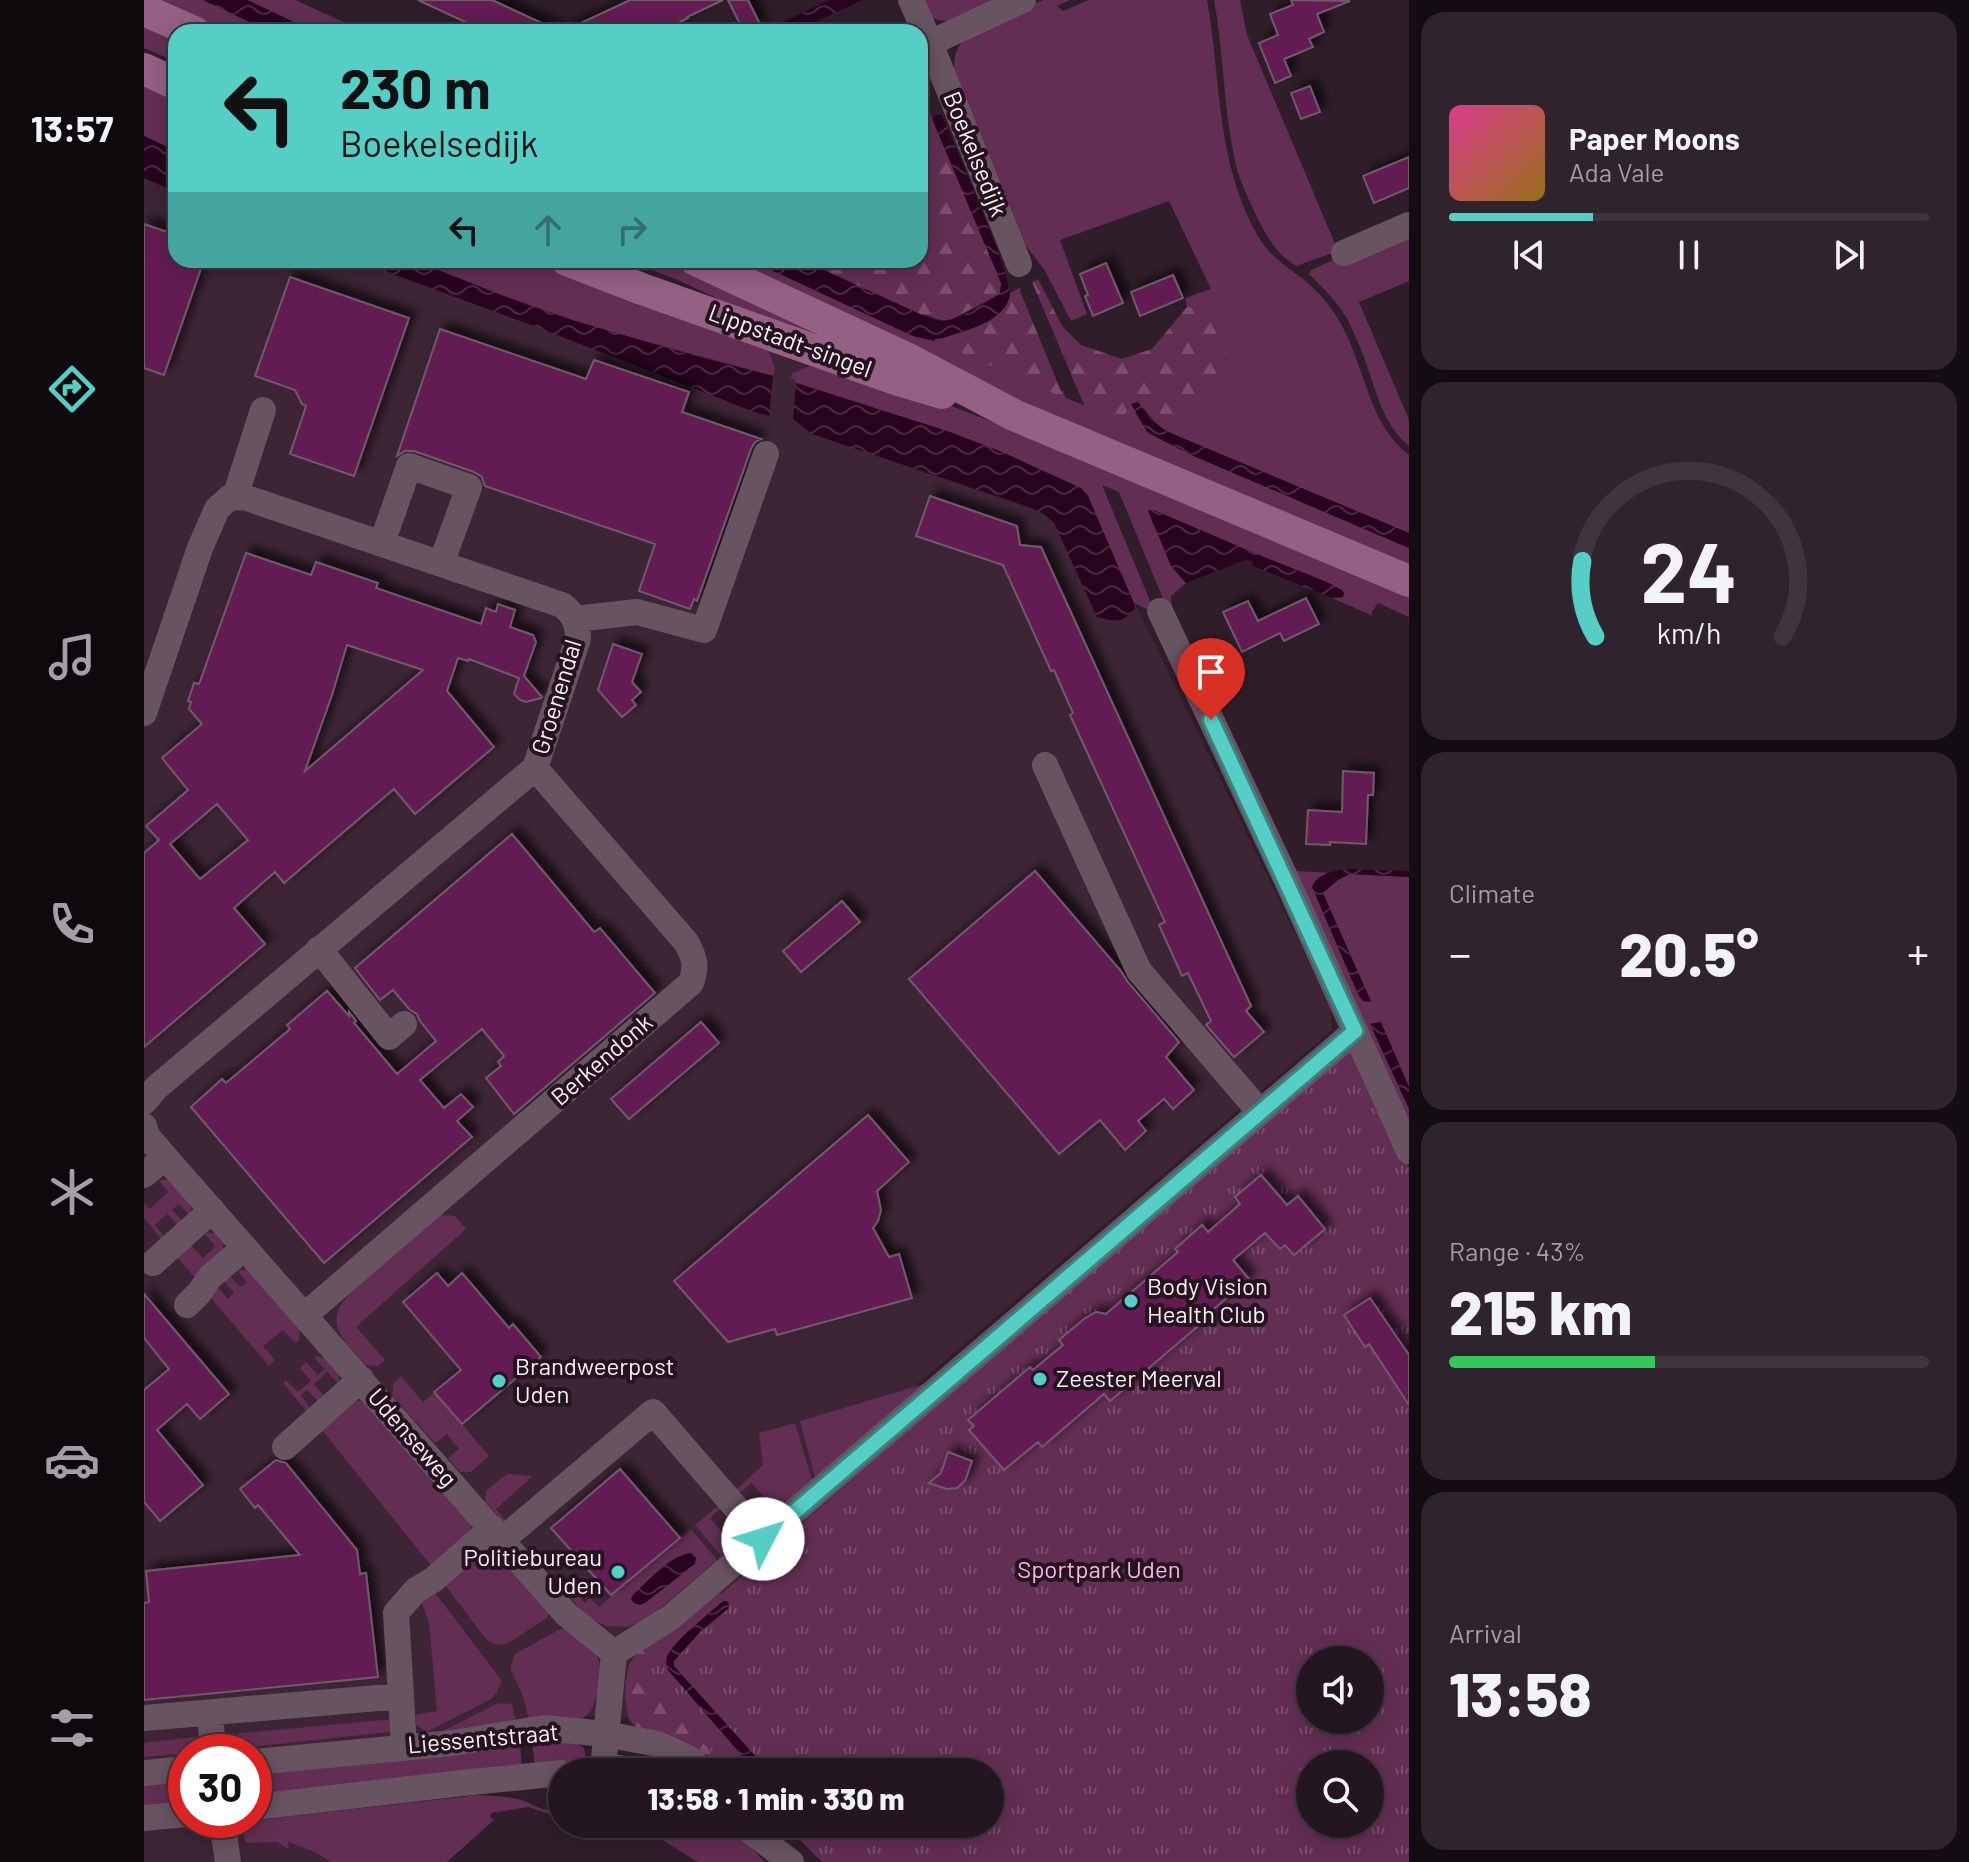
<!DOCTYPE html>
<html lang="en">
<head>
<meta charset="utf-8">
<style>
  body { margin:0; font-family:Barlow,sans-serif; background:#2f232d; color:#f1f3f6; height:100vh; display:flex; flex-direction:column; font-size:30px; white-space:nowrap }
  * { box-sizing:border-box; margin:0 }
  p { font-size:26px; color:#a39fa5 }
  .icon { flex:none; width:44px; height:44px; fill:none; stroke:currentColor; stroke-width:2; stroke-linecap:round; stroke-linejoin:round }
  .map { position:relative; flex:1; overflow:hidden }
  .side { display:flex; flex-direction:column; gap:12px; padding:12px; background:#130c12; width:560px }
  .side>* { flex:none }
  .top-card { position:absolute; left:24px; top:24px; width:760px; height:244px; border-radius:24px; box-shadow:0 4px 20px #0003,0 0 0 2px #40353e; background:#55cec6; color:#111; overflow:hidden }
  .tools { position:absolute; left:1152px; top:1646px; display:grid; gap:16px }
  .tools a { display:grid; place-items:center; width:88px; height:88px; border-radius:50%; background:#231620; box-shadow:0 4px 20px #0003,0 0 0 2px #40353e; font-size:40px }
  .speed { position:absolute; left:24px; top:1734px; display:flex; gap:16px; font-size:40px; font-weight:700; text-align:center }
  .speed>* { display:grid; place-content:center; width:104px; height:104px; border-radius:50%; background:#231620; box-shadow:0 4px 20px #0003,0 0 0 2px #40353e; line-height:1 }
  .speed .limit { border:12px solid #d22; background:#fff; color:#111 }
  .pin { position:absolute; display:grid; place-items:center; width:68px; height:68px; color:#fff; margin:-82px -34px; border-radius:50% 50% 50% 0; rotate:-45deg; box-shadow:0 0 8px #0007 }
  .pin .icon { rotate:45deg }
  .me { position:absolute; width:88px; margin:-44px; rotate:50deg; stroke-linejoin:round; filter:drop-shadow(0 0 6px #0008) }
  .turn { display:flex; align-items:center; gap:28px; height:168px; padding:0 40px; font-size:36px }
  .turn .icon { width:104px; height:104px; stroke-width:2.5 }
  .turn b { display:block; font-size:56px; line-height:68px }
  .lanes { display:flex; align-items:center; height:76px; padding:0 40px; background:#0003; justify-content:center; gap:40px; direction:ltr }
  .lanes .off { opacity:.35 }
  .big { font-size:60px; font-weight:800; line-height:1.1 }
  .side .card { flex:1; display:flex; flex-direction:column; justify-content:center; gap:12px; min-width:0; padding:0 28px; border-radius:24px; background:#2f232d }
  .side .dial { align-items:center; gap:0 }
  .dial svg { height:208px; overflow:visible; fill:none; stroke:#40353e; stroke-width:7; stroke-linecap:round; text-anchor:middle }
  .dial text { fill:#f1f3f6; stroke:none }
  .song { display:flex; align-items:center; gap:24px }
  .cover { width:96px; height:96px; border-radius:12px; background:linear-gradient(135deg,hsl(330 70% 55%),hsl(40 70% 35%)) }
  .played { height:8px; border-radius:4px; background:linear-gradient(90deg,#55cec6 30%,#40353e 30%) }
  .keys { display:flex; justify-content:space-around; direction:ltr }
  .heat { display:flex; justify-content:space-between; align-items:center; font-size:44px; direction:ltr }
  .charge { height:12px; border-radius:6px; background:linear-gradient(90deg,#34c759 43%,#40353e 0) }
  .trip { position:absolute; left:404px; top:1758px; width:456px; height:80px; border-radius:40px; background:#231620; box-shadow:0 4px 20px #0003,0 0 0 2px #40353e; font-weight:800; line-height:80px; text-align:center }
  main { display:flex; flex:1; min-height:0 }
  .menu { display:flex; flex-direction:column; width:144px; justify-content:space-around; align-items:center; background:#0e090d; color:#a39fa5 }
  .menu .icon { width:56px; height:56px }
  .menu .current { color:#55cec6 }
  .menu b { font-size:36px; color:#f1f3f6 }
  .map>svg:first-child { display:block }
  .built { fill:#3d2535; fill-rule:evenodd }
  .grass { fill:#622e53 }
  .forest { fill:url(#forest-firs) }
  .park { fill:url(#park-tufts); fill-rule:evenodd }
  .water { fill:url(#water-waves) }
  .building { fill:#641d52; stroke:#6f5a68; stroke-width:2; fill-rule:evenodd; filter:url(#shadow) }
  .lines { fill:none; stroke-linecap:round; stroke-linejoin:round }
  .minor { stroke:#685361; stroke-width:26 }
  .major { stroke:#946084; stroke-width:32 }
  .route-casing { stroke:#378681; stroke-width:20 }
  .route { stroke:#55cec6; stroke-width:14 }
  .poi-dot { fill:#55cec6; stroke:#251420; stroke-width:3 }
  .labels { text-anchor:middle; stroke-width:8; stroke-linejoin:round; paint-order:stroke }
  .street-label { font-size:24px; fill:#fbeef6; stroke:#251420 }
  .poi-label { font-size:24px; fill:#fbeef6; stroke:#251420; text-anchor:start }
  .park-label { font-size:24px; fill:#f5b6e0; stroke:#251420 }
</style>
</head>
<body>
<main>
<nav class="menu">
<b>13:57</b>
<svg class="icon current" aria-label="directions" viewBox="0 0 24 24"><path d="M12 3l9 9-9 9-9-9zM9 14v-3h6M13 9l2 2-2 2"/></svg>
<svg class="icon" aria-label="music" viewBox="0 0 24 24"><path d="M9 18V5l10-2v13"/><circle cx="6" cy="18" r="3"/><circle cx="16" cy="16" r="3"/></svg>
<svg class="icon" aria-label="phone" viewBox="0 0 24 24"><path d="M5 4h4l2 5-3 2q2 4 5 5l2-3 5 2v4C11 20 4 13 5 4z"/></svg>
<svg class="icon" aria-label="climate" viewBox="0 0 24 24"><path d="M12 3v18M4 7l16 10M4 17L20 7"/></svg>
<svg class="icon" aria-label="car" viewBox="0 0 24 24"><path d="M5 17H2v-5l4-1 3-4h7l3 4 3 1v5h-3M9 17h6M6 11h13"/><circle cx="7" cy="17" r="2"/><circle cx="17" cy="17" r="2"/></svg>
<svg class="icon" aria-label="filters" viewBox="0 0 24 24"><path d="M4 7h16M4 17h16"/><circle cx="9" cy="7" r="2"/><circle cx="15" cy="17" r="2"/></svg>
</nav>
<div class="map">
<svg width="1265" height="1862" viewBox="0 0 1265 1862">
  <defs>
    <pattern id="forest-firs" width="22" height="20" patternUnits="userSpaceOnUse" patternTransform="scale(2)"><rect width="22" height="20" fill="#622e53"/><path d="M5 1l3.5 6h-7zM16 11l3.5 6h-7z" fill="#794d6c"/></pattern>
    <pattern id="park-tufts" width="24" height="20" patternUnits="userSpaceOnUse" patternTransform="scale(2)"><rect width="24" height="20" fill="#622e53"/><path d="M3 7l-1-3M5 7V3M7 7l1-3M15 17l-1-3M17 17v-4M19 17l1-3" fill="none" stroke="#794d6c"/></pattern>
    <pattern id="water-waves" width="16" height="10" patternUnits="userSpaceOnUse" patternTransform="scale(2)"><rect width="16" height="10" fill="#28041f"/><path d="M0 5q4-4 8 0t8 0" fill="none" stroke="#482940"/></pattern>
    <filter id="shadow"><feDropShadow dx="7" dy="-7" stdDeviation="4" flood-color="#0009"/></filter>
  </defs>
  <rect width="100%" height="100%" fill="#2f1e2a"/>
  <path class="built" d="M0 91 32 104V260H410L928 474 1187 1007 1188 1030 772 1385 858 1478 516 1719 441 1716 317 1737 228 1862H0ZM42 1752H110V1820H42Z"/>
  <path class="grass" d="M14 0H59L127 32H85Z
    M103 0H151L222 32H171Z
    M775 0H861C843 8 805 31 787 16 782 12 779 5 775 0Z
    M899 0H926L913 6 919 11 945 0H1063C1078 83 1071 162 1115 238 1126 256 1143 267 1159 279 1175 292 1189 308 1198 326 1222 370 1224 423 1265 455V533L1036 438C1019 430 1009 422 999 407L1003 432 1045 454 1265 548V568L822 377 566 260H606L769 336 791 341 978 422 987 401 1000 400 1074 312 1043 307 1041 298 1067 289 1025 201 916 240 943 314 927 321 901 271 863 220 810 73C810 64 810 56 814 48 823 29 879 9 899 0Z
    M1070 0H1096L1103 35 1194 251 1152 266C1131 253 1122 235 1111 213 1103 196 1095 179 1091 161 1079 108 1080 53 1070 0Z
    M0 24 32 38V62L0 48Z
    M0 86 32 100V151L0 136Z
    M1265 234V281L1215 302 1265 420V446C1241 426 1234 398 1224 369 1219 353 1212 337 1205 322 1195 303 1180 289 1165 274L1167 270 1196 257Z
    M269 260H402L621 342 631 369 629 376C563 357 495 341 429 320 375 302 322 281 269 260Z
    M483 260H529L699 339 653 336 536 281Z
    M679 361C879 427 1072 513 1265 595V617L1234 603 1227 613 1229 616 1188 598 1115 555 1007 509 1027 566 1042 583 1027 596 1028 612 1034 635 975 492 958 485 1011 613 990 603 937 488 858 452 806 432 653 383 652 385 651 380 646 378 649 373Z
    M1150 871 1265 877V1128Z
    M14 1180H26L48 1204 46 1216 35 1204 28 1210 40 1222 35 1227 23 1214 11 1225 22 1239 19 1241 0 1218V1203L6 1209 24 1192Z
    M296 1215 311 1216 322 1229 212 1327 241 1360 234 1366 222 1365C208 1349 182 1329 197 1305 200 1300 205 1295 208 1290Z
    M60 1233H73L79 1240V1253L53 1280 33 1257 47 1245 59 1258 71 1246Z
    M92 1269 105 1270 156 1328 155 1340 151 1343 139 1330 119 1346 131 1360 125 1366 66 1297 73 1287 84 1299 90 1293 80 1281 85 1275 96 1287 103 1282Z
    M170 1357H182L195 1373V1384L183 1372 170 1384 181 1397 175 1402 163 1390 157 1395 167 1409 163 1412 139 1383 142 1380 154 1392 167 1381 156 1368 162 1362 174 1375 180 1369Z
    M257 1376 279 1402 291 1392 345 1456 327 1472H316L304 1458 315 1449 303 1434 291 1443 248 1395 249 1384Z
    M780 1384 671 1477 656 1421Z
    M209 1401H221L327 1522 326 1534 289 1568 177 1429Z
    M651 1423 668 1480 619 1521 617 1519 629 1508 608 1483 595 1493 592 1490 619 1465 615 1433Z
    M363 1474 389 1476 352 1509 363 1522 361 1524 341 1501 342 1491Z
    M576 1504 578 1507 566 1518 590 1546 577 1556 551 1525Z
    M547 1529 573 1560 501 1621 482 1627 463 1626 444 1618 422 1593 428 1588 441 1603 446 1598 455 1607Z
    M340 1551 353 1552 405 1612 403 1618 364 1643C354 1646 348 1645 341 1638L301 1585Z
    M289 1590 358 1681 352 1694 347 1699 283 1732 272 1725V1715L293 1711 285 1623 275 1594Z
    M416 1629H421C431 1637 443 1644 451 1653 463 1668 454 1712 436 1720 425 1726 401 1726 387 1728L379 1696 367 1670V1665L371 1654Z
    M354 1703 368 1704 374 1729 291 1735Z
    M250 1719V1727L246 1732 86 1749 79 1744 78 1735Z
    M59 1736V1746L55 1752 0 1757V1743Z
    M388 1740H427L440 1748 442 1758 391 1770Z
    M376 1742 378 1772 110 1800V1769Z
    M42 1776V1808L0 1812V1780Z
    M334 1795 364 1797 378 1800 398 1809 418 1812V1816L402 1813 384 1807 347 1813V1819H351L303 1862H187L171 1852 144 1842 145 1850 133 1842 101 1843 99 1830 106 1821Z
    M493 1824H584L621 1862H554Z"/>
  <path class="forest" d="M776 85 789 121 858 283 856 294 808 319C792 323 790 315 778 315L658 260H776Z
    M894 279 918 326 937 345 978 359 1008 349 1043 307 1074 311 1083 356 1079 380 1057 405 1018 423 1000 400 987 401 978 423 941 407 888 282Z
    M877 287 876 291 917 391H919L922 399 791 341V339L799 338C822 330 862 323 866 293Z
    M581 1593 612 1772H567L496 1731 485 1720 481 1697 482 1680 485 1665 495 1650 573 1594Z"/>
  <path class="park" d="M1207 1044 1265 1167V1862H678L640 1824H846V1772H588L488 1672ZM1166 1660H1226V1720H1166ZM1166 1764H1226V1824H1166Z"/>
  <path class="water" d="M59 0H103L171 32H127Z
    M685 0H719L649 32H618Z
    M795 113 798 115C809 142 872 281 865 299 857 323 820 330 799 338L791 339V341L769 336 606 260H658L778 315C784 316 790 320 796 321 810 323 843 302 856 294L857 283 789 121 790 116Z
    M0 136 32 151V192L0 178Z
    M211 260H269L359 296 431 321 552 356 629 376 625 416 613 413 395 328Z
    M652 383 806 432 858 452 937 488 944 496 990 603 991 609C976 624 973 622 953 617L910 523 900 514 890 509 668 434 649 419Z
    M994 402 1008 421 1022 431 1265 533V548L1045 454 1003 432 987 404Z
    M1007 509 1115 555 1183 582 1198 590 1200 593 1199 597 1188 598 1109 566 1108 561 1101 560 1042 583 1027 566 1004 511Z
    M1208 869 1265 871V877L1206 874 1194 880 1179 893 1227 1001 1225 1002 1219 1001 1214 994 1168 887C1174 872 1193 870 1208 869Z
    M1237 1022 1265 1087V1109L1226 1024Z
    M547 1553 552 1558 551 1564 501 1603 496 1605 490 1603 487 1599 489 1595C505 1580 525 1556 547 1553Z
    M579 1601H583L585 1605V1608L556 1632 530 1661V1666L626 1772H612L524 1670C523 1665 521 1663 523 1657 528 1642 566 1613 579 1601Z"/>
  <path class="building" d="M274 0H348L417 32H327L330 26Z
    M486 0H579L543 17 544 18 536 22 538 26 526 32H418Z
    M584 0H604L616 24 600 32Z
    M1147 0 1206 1 1173 14 1180 32 1165 39 1169 47 1140 59 1147 76 1131 83 1115 43 1134 35 1126 14 1149 5Z
    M1166 86 1176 112 1157 119 1147 93Z
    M1265 157V188L1230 203 1219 176Z
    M0 224 32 235V260H60L20 375 0 368Z
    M962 263 979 303 949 316 941 296 944 295 936 274Z
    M1029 275 1039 298 996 316 987 292Z
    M146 277 265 318 210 476 146 454 162 406 158 404 151 390 111 376Z
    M296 329 442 379 450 360 545 392 538 412 617 439 611 442 607 449 553 601 550 599 546 609 495 591 511 544 341 486 338 477 330 472 270 451H261L253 456Z
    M786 496 873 526 876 545 897 547 1107 1006 1102 1011 1120 1032 1090 1057 1062 1025 1067 1021 1044 973 1038 976 1015 925 1021 922 926 715 929 713 910 670 907 671 859 565 772 536Z
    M102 553 167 575 172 562 234 583 232 588 337 624 342 608 352 612 354 604 371 610 366 627 389 635 392 642 380 676 398 697 397 698 382 702 376 700 370 694 375 678 325 659 324 661 314 658 303 691 350 747 271 814 250 789 140 883 131 872 90 908 121 944 0 1047V853L15 840 2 826 44 790 18 758 58 724 45 709 47 702 44 701 50 683 55 684ZM203 645 279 670 161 771 188 695ZM73 804 104 840 56 879 26 844Z
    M1162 598 1175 624 1140 641 1136 633 1098 652 1079 612 1104 601 1114 621Z
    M469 644 498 654 488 682 497 692 488 700 492 705 478 717 454 690Z
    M1199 771 1230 773 1229 795H1224L1222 844 1186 842V845L1162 844 1164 810 1198 812Z
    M368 834 450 932 456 928 511 993 370 1114 342 1078 357 1066 354 1062 360 1056 338 1029 276 1080 300 1108 317 1094 329 1107 313 1121 328 1137 180 1263 47 1107 78 1079 82 1083 146 1029 143 1025 183 991 205 1016V1012L212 1021 210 1023 253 1074 292 1041 276 1021 273 1014 265 1009 249 990 236 1000 211 968Z
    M891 871 977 971 983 981 1035 1042 1022 1057 1050 1090 1029 1109 1020 1099 994 1121 1002 1131 981 1150 956 1120 915 1154 765 979Z
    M698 901 716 922 657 972 639 951Z
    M557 1022 575 1043 485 1119 467 1099Z
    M724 1115 765 1162 733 1191 737 1210 734 1221 729 1228 745 1257 755 1254 768 1298 633 1335 631 1329 584 1342 530 1281Z
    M1117 1175 1143 1205 1154 1196 1181 1229 1150 1255 1141 1245 1136 1249 1121 1233 1089 1260 1105 1279 1064 1314 1066 1316 966 1401 960 1394 898 1447 894 1442 860 1470 825 1430 830 1426 824 1420 886 1367 889 1370 919 1345 915 1340 940 1319 952 1312 962 1314 1034 1252 1031 1249 1058 1225 1064 1232 1096 1204 1091 1197Z
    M293 1273 304 1286 318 1273 365 1328 369 1324 397 1357 318 1424 290 1392 317 1370 259 1302Z
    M0 1294 85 1394 56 1419 43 1404 13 1430 59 1485 16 1521 0 1502V1390L25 1369 0 1338Z
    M1226 1298 1265 1355V1405L1225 1344 1221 1347 1200 1315Z
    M804 1452 828 1461 821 1481 813 1488 803 1489 785 1483 797 1473Z
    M132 1460 142 1463 213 1550 216 1574 222 1573 234 1677 0 1700V1603L5 1602 2 1571 156 1555 114 1505 111 1508 96 1489Z
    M476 1469 536 1538 467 1595 407 1528Z"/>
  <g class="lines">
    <path class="minor" d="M767 0 786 43 875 264
      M786 43 879 0
      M1200 253 1265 225
      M91 497 119 410
      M238 543 265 466 325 487 297 564
      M1016 611 1144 883 1265 1151
      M431 619 493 612 560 630 622 454
      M0 713 56 548 73 509 85 498 100 497 418 605C430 614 434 624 434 639L391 768 13 1087 0 1102
      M901 765 995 971 1116 1112
      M175 949 245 1037 260 1024
      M0 1126 3 1136 21 1157 422 1614 470 1653 459 1769
      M0 1175 21 1157
      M9 1263 68 1210
      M43 1305 55 1293 66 1277 100 1248
      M161 1315 547 983C553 966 551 958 542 942L391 768
      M141 1447 217 1379
      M358 1540 509 1412 619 1539
      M470 1653 526 1618 1211 1031
      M66 1713 69 1752
      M0 1718 257 1696
      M260 1746 252 1613 272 1590 289 1580 348 1528
      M110 1762 309 1743 401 1728 461 1734 514 1744 546 1759 559 1772
      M431 1772 475 1768 495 1772
      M0 1773 42 1769
      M110 1807 318 1783 418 1773
      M0 1818 42 1814
      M78 1820 84 1862
      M597 1824 647 1862"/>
    <path class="major" d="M0 10 50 32
      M0 69 32 84
      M423 260 498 289 754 380 798 393
      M552 260 764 359 870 415 1265 581"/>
  </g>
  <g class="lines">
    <g class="route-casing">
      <path id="route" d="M619 1539 1211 1031 1067 720"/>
    </g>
    <use href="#route" class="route"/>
  </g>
  <g class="poi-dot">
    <circle cx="987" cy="1301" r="8"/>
    <circle cx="896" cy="1379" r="8"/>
    <circle cx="355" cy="1381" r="8"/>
    <circle cx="474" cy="1572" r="8"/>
  </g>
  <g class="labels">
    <g class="street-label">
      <text transform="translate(831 154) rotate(68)" y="8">Boekelsedijk</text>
      <text transform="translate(646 341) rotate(20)" y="8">Lippstadt-singel</text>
      <text transform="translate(413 697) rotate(-73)" y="8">Groenendal</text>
      <text transform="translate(458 1060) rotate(-41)" y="8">Berkendonk</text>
      <text transform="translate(268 1438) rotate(49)" y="8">Udenseweg</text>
      <text transform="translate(339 1739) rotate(-5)" y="8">Liessentstraat</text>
    </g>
    <g class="poi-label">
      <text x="1003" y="1295">Body Vision<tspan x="1003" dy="28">Health Club</tspan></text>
      <text x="371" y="1375">Brandweerpost<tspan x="371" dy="28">Uden</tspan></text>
      <text x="912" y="1387">Zeester Meerval</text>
      <text x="458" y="1566" text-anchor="end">Politiebureau<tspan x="458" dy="28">Uden</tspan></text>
    </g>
    <g class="park-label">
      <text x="955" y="1578">Sportpark Uden</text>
    </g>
  </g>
</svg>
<div class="tools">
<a><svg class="icon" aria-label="sound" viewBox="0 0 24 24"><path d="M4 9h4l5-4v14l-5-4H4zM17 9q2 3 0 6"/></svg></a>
<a><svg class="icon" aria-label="search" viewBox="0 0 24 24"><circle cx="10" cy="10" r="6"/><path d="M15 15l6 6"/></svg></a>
</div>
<div class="speed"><div class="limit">30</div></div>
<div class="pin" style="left:1067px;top:720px;background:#d93025"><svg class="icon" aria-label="arrive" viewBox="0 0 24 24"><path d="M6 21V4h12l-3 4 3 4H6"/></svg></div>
<svg class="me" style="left:619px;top:1539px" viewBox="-20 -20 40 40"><circle r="19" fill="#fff"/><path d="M0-13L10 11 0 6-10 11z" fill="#55cec6"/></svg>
<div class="trip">13:58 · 1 min · 330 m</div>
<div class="top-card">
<div class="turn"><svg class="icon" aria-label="left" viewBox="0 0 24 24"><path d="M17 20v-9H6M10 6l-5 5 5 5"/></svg><div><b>230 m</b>Boekelsedijk</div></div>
<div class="lanes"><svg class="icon" aria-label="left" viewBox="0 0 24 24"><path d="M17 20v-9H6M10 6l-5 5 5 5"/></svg><svg class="icon off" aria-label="ahead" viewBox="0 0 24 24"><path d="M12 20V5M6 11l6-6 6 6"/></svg><svg class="icon off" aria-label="right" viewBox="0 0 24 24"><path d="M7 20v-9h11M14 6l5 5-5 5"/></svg></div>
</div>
</div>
<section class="side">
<div class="card">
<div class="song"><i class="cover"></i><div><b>Paper Moons</b><p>Ada Vale</p></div></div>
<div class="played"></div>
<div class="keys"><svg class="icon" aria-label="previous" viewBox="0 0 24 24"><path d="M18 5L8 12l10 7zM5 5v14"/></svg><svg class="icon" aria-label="pause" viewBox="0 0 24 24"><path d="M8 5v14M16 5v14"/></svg><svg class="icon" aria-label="next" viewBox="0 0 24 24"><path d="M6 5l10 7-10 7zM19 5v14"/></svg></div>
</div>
<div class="card dial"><svg viewBox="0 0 100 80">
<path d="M14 69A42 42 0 1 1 86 69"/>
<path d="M14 69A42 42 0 0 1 9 40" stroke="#55cec6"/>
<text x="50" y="56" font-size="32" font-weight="700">24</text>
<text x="50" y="72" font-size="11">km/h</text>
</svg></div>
<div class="card"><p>Climate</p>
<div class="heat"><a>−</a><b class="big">20.5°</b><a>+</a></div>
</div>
<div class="card"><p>Range · 43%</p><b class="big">215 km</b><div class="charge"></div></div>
<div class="card"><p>Arrival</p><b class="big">13:58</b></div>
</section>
</main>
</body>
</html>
